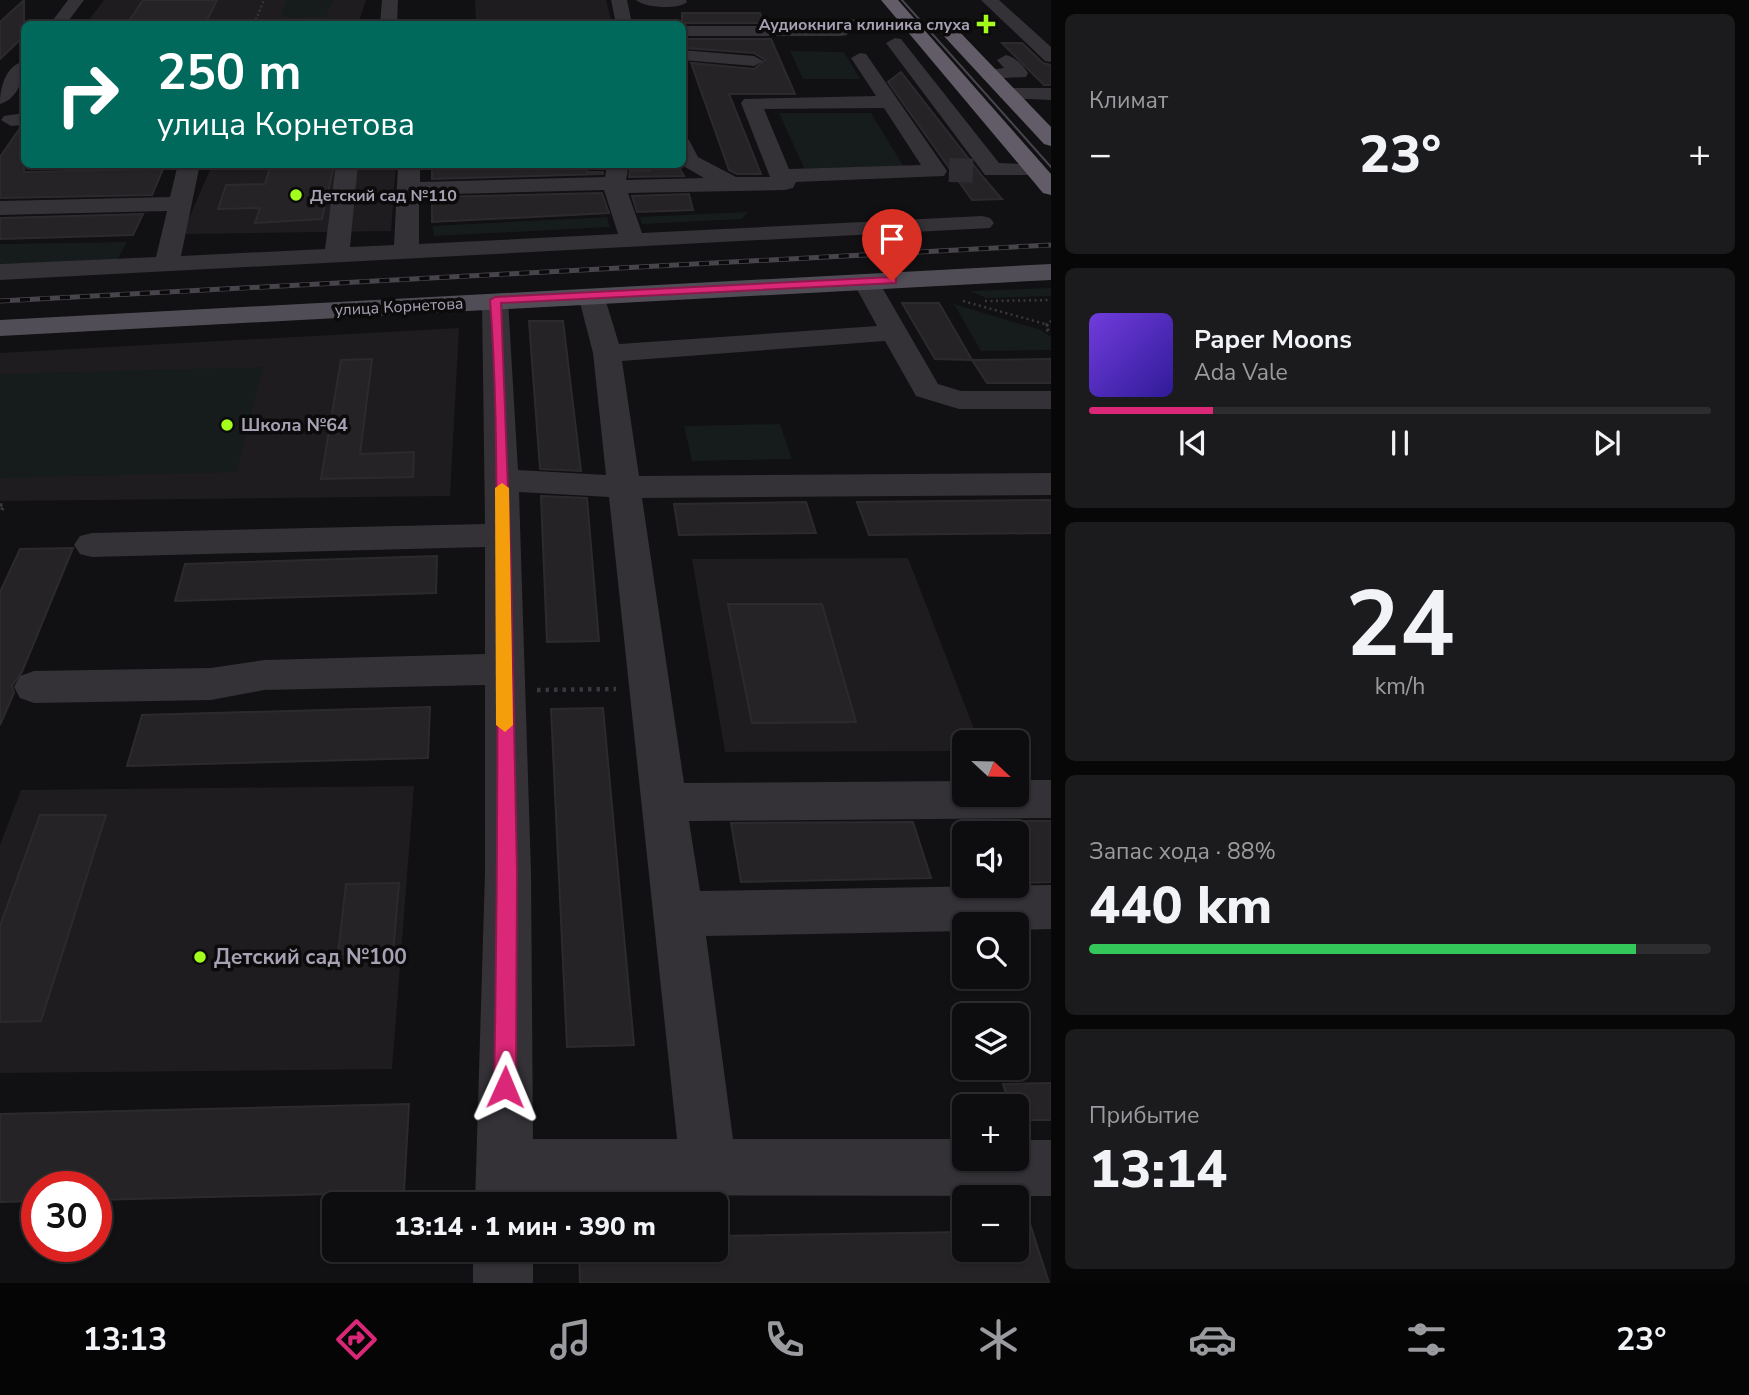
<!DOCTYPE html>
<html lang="ru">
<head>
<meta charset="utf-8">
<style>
  body { margin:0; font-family:"Nunito Sans",sans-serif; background:#1b1a1c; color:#f1f3f6; height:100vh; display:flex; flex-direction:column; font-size:26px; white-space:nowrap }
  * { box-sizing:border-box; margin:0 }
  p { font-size:23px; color:#9a9b9e }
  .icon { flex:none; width:38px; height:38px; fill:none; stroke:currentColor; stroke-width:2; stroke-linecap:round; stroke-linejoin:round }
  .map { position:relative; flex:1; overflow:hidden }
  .sheet { display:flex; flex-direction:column; gap:14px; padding:14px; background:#070708; width:698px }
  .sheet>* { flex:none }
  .hud { position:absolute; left:21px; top:21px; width:665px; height:147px; border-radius:10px; box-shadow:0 2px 5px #0004,0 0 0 2px #2d2c2e; background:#00695c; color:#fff; overflow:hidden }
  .needle { width:46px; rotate:112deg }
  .fabs { position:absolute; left:952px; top:730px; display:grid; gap:14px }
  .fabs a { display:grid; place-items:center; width:77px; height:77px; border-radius:10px; background:#0d0c0e; box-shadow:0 2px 5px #0004,0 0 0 2px #2d2c2e; font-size:35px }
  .speed { position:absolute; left:21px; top:1171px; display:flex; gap:14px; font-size:35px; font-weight:700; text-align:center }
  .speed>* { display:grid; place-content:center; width:91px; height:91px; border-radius:50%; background:#0d0c0e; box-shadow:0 2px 5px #0004,0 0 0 2px #2d2c2e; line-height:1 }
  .speed .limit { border:10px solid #d22; background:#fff; color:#111 }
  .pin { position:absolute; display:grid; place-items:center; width:60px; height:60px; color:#fff; margin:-72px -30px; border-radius:50% 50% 50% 0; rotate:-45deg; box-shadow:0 0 7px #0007 }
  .pin .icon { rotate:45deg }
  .me { position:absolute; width:77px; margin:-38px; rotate:1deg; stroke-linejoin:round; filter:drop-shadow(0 0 5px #0008) }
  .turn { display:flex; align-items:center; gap:24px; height:147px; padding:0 21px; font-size:32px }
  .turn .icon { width:91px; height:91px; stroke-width:2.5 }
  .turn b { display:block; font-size:49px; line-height:60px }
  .big { font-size:52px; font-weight:800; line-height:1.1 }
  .sheet .tile { flex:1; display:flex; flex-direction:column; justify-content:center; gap:10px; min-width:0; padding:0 24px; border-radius:10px; background:#1b1a1c }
  .sheet .dial { align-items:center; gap:0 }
  .dial b { font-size:91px; line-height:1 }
  .song { display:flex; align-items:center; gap:21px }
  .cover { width:84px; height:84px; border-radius:10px; background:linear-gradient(135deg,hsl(260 70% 55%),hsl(250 70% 35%)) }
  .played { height:7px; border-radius:4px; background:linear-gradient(90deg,#db2777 20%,#2d2c2e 20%) }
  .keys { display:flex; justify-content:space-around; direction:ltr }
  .heat { display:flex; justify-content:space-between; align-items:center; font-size:38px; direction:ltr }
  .charge { height:10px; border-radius:5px; background:linear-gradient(90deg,#34c759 88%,#2d2c2e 0) }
  .trip { position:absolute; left:322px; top:1192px; width:406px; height:70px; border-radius:10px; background:#0d0c0e; box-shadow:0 2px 5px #0004,0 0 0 2px #2d2c2e; font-weight:800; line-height:70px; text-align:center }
  .tabs { display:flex; height:112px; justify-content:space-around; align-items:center; background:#050506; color:#9a9b9e }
  .tabs .icon { width:49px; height:49px }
  .tabs .selected { color:#db2777 }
  .tabs b { font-size:32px; color:#f1f3f6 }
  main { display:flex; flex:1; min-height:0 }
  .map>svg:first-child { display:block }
  .built { fill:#1e1c1f }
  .green { fill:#161c1c }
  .building { fill:#252326; stroke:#2d2a2e; stroke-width:2 }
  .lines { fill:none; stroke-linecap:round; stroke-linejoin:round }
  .minor-tunnel { stroke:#2f2d32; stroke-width:24; stroke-dasharray:24 12; stroke-linecap:butt }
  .path-far3 { stroke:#3a373e; stroke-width:2; stroke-dasharray:2 2.5; stroke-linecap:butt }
  .path-far2 { stroke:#3a373e; stroke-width:2.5; stroke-dasharray:2 3.5; stroke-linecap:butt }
  .path-far1 { stroke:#3a373e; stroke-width:3.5; stroke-dasharray:2.5 4.5; stroke-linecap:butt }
  .path { stroke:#3a373e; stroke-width:4.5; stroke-dasharray:3.5 5; stroke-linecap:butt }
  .minor { fill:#343137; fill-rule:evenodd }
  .major { fill:#514d56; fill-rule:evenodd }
  .highway { fill:#625c68; fill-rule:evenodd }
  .tram { stroke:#48444c; stroke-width:2 }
  .rail-casing { stroke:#48444c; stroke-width:5 }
  .rail { stroke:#0c0b0c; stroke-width:3.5; stroke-dasharray:10; stroke-linecap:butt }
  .route { fill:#db2777; stroke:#8e194d; stroke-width:2 }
  .slow { fill:#f59e0b }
  .poi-dot { fill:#a4fe1c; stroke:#0c0b0c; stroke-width:2.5 }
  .labels { text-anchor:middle; stroke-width:7; stroke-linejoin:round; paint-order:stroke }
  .far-poi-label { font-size:16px; font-weight:bold; fill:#a8a0b3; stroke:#0c0b0c; text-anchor:end }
  .far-street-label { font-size:16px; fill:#a8a0b3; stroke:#0c0b0c }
  .poi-label { font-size:18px; font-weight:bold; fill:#a8a0b3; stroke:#0c0b0c; text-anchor:start }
  .near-poi-label { font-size:21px; font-weight:bold; fill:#a8a0b3; stroke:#0c0b0c; text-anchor:start }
</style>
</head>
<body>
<main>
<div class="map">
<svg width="1051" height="1283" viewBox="0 0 1051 1283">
  <rect width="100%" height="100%" fill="#111012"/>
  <path class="built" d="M104 0H366L358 24H86Z
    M475 0H606L612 24H476Z
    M212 165H396L391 231 186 234 183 232Z
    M459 328 450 496 0 501V353Z
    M908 558 979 742H964V751L725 752 692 559Z
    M414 786 392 1069 0 1073V845L21 790Z"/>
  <path class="green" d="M287 0H333L326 17 290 18 281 15Z
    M790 51 844 52 860 79H803Z
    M779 113H871L904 167 804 168Z
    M748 212 742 219 642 224 639 217Z
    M607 217 610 227 434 236 432 226Z
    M127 242 117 261 0 264V244Z
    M1051 288V296L986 298 970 291Z
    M954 304 1041 330 1051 337V350L981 351Z
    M263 367 237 472 0 478V374Z
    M780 424 792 459 692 461 684 426Z"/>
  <path class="building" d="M24 0V36L0 59V22Z
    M143 0H217L205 24H127Z
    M682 13H760L764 23H682Z
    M682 39H771L795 94H729L761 174H737L729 170 691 63 754 69 765 60 754 53 685 48Z
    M1002 43H1022L1043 63 1051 65V85H1044Z
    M901 72 983 177 1002 199 972 200 888 82Z
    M24 128V172L163 169 152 195 0 198V157L20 128Z
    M432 164H585L587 172H603V174L432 179Z
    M648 164H677L684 176 629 177 630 171H650Z
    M270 167 333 169 322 219 255 223 260 208 218 209 226 185 265 184Z
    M602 193 609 213 432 222V197Z
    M689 194 693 210 637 212 632 196Z
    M143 214 133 235 0 239V218Z
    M902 303H939L972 360 935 359Z
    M529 321H563L581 471 540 469Z
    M372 359 360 454 414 452 413 477 321 479 341 360Z
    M1051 359V383H987L972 360Z
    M541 496 587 498 599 641 547 642Z
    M1051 500V533L869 535 857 502Z
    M806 502 816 533 679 535 674 504Z
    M73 548 22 672 12 686 14 693 0 725V592L20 549Z
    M437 556 436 593 175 601 185 564Z
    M728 604H822L856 722 752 723Z
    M430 707 428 758 127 766 142 715Z
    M603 708 634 1045 567 1047 551 709Z
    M40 815H106L41 1021 0 1022V926Z
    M1017 821H1051V882L1017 883Z
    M913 822 931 878 741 882 731 823Z
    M399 883 393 953 338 954 346 884Z
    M1051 1083V1120H1017V1106H1010L1003 1084Z
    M409 1104 404 1192 96 1200V1186H37V1201L0 1202V1114Z
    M1017 1199H1022L1049 1283H580L579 1250H716V1236L964 1232V1250H1017Z"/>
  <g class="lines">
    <path class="minor-tunnel" d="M949 170 979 171"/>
    <path class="path-far3" d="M254 24 264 0"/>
    <path class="path-far2" d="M963 301 1045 324
      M985 301 1051 300
      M1046 326 1051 321"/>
    <path class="path-far1" d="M1048 324 1045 327 1051 334
      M0 505H4L0 514"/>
    <path class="path" d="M537 690 616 689"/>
    <path class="minor" d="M68 0H84L66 24H50Z
      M382 0H398L397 24H380Z
      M611 0H627L632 24H616Z
      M636 0H686L687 2C678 10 645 8 636 0Z
      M981 0H999L1051 47V62L1045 61Z
      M836 19 911 21 920 26 911 31 849 29 847 35 841 36H682V26H829L830 20Z
      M895 38 901 39 999 163 1043 165 1046 170 1043 175H985L886 43Z
      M682 50 754 56 763 61 754 66 682 60Z
      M860 53 866 54 947 171 944 176 796 182 793 188 785 190 628 193 642 233 982 216 990 218 994 223 990 228 0 280V264L156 257 167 211 0 215V201L170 197 178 164H200L181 256 325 249 336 164H358L350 247 394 245 398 164H420V182L605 177 607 164H629L626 180 704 178 680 164H682V138L689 140 698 157 736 177H770L741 103 744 99 876 96 851 58ZM884 108 921 165 789 169 764 109ZM604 190 618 234 419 244V195Z
      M1006 55C1015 57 1023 65 1028 73L1026 77 983 79 981 75 983 71 1004 68 997 60Z
      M24 61C25 77 18 99 0 104 0 88 5 66 24 61Z
      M1008 88H1051V100L1001 98 998 94Z
      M24 113V125L11 126 1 120 4 116Z
      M866 274 875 276 879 282 938 384 961 391H1051V409H959L916 396 885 341 622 361 639 476 1051 473V495L642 498 684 783 964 781V794H1017V780H1051V818L689 821 700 891 1051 885V929L1017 930V924H964V931L706 936 733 1139H964V1158H1017V1140H1051V1196L533 1195V1204H475L485 872V685L264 690 211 700 34 703 20 698 14 687 20 676 34 671 211 668 264 660 485 654V547L92 557 80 554 74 545 80 536 92 533 485 524 482 300 486 294H504L508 300 518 470 606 475 593 353 578 295 582 289H600L604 295 619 344 877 326 853 282 857 276ZM519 492 609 497 677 1139H533L531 872Z
      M473 1250H533V1283H473Z"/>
    <path class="major" d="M1051 264V280L0 336V320Z"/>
    <path class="highway" d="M881 0H898L1051 174V195L1043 193Z
      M947 24 953 25 1051 127V146L1044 144 941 33 938 29 941 25Z"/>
    <path class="tram" d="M902 0 1051 167"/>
    <g class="rail-casing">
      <path id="rail" d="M0 301 1051 245"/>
    </g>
    <use href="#rail" class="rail"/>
  </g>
  <path class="route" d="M892 277 896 278V283L501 303 511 569 517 872 516 1087 513 1094 505 1098 497 1094 494 1087C497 927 498 768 497 608 496 506 498 402 490 300L495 297Z"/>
  <path class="slow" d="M502 483 509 488 513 725 505 732 496 725 495 488Z"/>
  <g class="poi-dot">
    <path d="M982.5 13.5h7v7h7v7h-7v7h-7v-7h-7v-7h7z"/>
    <circle cx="296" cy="195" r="7"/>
    <circle cx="227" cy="425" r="7"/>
    <circle cx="200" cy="957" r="7"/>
  </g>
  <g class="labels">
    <g class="far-poi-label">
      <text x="970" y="30">Аудиокнига клиника слуха</text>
      <text x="310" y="201" text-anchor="start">Детский сад №110</text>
    </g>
    <g class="far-street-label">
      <text transform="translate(399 306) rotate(-3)" y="6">улица Корнетова</text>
    </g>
    <g class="poi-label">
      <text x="241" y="431">Школа №64</text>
    </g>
    <g class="near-poi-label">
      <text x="214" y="964">Детский сад №100</text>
    </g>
  </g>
</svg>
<div class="fabs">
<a><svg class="needle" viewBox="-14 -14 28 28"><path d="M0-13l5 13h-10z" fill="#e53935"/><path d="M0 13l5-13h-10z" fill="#9a9b9e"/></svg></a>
<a><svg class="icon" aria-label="sound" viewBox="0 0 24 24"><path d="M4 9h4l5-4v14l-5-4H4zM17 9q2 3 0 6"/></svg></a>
<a><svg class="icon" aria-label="search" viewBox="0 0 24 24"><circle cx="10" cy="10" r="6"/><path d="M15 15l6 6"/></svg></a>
<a><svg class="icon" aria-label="layers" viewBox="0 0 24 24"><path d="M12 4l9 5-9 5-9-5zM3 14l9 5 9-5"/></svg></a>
<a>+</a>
<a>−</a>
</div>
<div class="speed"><div class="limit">30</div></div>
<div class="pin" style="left:892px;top:281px;background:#d93025"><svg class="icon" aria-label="arrive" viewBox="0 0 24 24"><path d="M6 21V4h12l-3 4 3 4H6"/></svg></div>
<svg class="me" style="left:505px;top:1087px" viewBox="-20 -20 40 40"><path d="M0-17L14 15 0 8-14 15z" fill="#db2777" stroke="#fff" stroke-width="4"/></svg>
<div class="trip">13:14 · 1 мин · 390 m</div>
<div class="hud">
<div class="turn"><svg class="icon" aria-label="right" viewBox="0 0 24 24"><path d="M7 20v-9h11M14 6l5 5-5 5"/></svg><div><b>250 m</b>улица Корнетова</div></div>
</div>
</div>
<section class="sheet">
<div class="tile"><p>Климат</p>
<div class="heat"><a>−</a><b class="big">23°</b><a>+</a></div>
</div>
<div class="tile">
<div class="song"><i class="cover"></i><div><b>Paper Moons</b><p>Ada Vale</p></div></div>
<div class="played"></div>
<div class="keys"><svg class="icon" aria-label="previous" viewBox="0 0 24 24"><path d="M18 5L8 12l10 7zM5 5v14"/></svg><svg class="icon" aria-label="pause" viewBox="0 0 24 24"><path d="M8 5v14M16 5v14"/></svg><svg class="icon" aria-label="next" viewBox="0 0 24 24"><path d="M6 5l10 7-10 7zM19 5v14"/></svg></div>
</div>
<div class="tile dial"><b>24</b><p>km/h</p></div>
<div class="tile"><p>Запас хода · 88%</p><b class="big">440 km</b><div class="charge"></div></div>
<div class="tile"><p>Прибытие</p><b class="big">13:14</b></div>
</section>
</main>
<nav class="tabs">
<b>13:13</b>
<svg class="icon selected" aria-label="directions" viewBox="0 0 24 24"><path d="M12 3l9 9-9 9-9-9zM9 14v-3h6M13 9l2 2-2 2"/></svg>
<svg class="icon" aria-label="music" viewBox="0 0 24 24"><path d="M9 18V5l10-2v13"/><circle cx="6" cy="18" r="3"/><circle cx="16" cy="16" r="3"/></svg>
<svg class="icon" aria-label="phone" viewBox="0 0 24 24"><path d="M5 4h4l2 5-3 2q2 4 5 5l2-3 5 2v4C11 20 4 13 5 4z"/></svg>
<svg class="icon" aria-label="climate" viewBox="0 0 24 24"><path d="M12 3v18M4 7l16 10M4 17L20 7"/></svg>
<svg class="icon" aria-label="car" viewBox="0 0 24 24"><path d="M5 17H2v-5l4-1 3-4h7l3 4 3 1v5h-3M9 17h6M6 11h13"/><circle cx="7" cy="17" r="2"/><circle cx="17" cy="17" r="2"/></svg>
<svg class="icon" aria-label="filters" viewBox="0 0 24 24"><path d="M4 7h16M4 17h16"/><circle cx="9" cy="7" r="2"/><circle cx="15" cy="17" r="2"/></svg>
<b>23°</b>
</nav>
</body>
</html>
